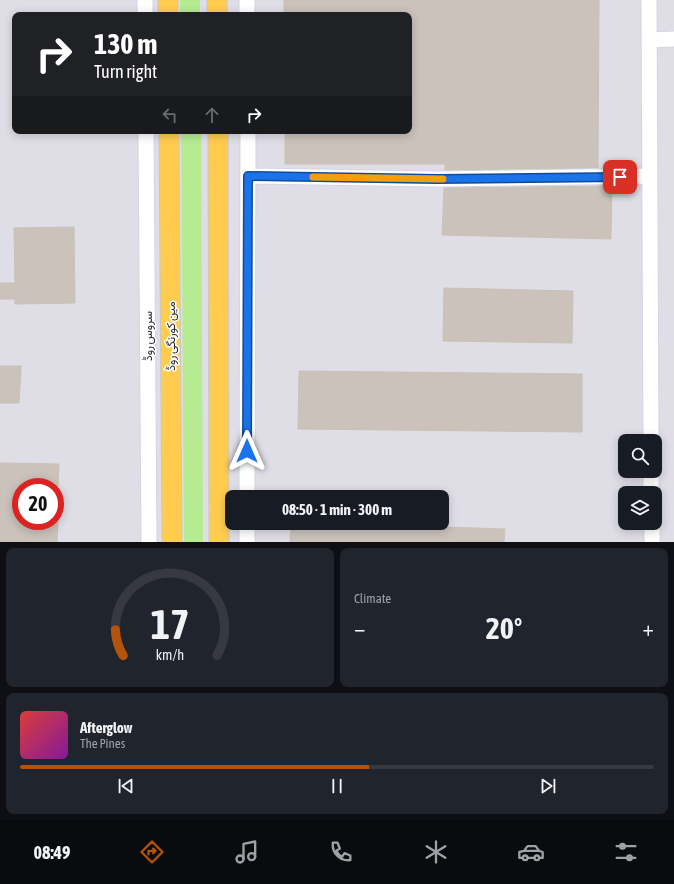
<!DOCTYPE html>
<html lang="en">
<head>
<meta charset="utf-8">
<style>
  body { margin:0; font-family:"Asap Condensed",Vazirmatn,sans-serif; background:#20242c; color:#f1f3f6; height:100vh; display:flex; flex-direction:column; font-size:15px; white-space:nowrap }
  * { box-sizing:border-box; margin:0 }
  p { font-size:13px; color:#9ea1a6 }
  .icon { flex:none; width:22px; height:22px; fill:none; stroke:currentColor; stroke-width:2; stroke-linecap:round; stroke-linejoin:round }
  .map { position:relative; height:542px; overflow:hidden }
  .sheet { display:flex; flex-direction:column; gap:6px; padding:6px; background:#0d0f14; flex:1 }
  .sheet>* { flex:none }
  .guide { position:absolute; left:12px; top:12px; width:400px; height:122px; border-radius:8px; box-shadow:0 2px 10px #0003; background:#202124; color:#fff; overflow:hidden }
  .tools { position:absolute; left:618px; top:434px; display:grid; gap:8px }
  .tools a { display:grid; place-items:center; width:44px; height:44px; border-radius:8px; background:#171b24; box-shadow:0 2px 10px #0003; font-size:20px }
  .speed { position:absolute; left:12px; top:478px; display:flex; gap:8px; font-size:20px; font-weight:700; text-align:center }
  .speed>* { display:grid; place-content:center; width:52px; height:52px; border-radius:50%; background:#171b24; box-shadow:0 2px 10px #0003; line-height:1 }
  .speed .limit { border:6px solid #d22; background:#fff; color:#111 }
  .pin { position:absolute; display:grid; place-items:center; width:34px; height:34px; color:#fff; margin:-17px; border-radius:8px; box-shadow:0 2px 6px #0006 }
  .me { position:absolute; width:44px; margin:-22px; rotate:0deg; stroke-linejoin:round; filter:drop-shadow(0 0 3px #0008) }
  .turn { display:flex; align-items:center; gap:14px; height:84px; padding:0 16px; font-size:18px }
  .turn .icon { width:52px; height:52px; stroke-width:2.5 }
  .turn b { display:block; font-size:28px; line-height:34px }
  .lanes { display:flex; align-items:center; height:38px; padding:0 16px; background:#0003; justify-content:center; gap:20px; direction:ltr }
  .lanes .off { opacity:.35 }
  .big { font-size:30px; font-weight:700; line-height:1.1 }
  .sheet .tile { flex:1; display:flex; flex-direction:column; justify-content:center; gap:6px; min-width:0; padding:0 14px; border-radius:8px; background:#20242c }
  .sheet .dial { align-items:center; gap:0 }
  .dial svg { height:104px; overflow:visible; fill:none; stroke:#363941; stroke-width:7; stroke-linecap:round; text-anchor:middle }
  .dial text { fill:#f1f3f6; stroke:none }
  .song { display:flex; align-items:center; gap:12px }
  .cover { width:48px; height:48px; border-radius:6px; background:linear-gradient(135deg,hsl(0 70% 55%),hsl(290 70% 35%)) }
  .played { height:4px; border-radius:2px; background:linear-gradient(90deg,#b45309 55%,#363941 55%) }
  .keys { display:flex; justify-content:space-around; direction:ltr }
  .heat { display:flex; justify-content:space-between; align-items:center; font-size:22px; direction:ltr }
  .sheet .tiles { flex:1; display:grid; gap:6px; grid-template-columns:1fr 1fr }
  .tile:last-child { grid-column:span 2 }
  .trip { position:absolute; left:225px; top:490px; width:224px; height:40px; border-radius:8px; background:#171b24; box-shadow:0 2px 10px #0003; font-weight:700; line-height:40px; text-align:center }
  .tab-bar { display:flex; height:64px; justify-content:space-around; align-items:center; background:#090b0e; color:#9ea1a6 }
  .tab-bar .icon { width:28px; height:28px }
  .tab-bar .selected { color:#b45309 }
  .tab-bar b { font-size:18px; color:#f1f3f6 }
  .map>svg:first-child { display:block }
  .industrial { fill:#dfdde6; fill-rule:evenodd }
  .green { fill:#b6eb92 }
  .building { fill:#cac2bb; stroke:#cac1b5 }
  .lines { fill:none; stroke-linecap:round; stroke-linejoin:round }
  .minor-casing { stroke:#d1d6e6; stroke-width:17 }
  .major-casing { stroke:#c8c8c8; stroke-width:21 }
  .minor { stroke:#fff; stroke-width:15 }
  .major { stroke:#ffcc50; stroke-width:19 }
  .route-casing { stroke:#114b97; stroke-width:10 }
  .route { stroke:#1a73e8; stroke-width:7 }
  .slow { stroke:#f59e0b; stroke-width:7 }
  .labels { text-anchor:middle; stroke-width:3; stroke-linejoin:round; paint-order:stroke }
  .street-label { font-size:12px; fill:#2b2b2b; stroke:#fff }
</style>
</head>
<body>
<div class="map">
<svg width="674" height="542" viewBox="0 0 674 542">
  <rect width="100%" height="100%" fill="#efe5dc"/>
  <path class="industrial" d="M0 0H674V542H0ZM15 15H409V131H15ZM625 441H655V471H625ZM21 487H55V521H21ZM625 493H655V523H625ZM232 497H442V523H232Z"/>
  <path class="green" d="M180 0H200V15H180Z
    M181 131H201L203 542H184Z"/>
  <path class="building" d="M284 0H599L598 168 445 170V164H285V131H409V15H284Z
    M612 186 611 239 442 235 444 188Z
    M74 227 75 303 15 304V299H0V283H15L14 228Z
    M444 288 573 291 572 343 443 341Z
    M0 366H21L19 403H0Z
    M299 371 582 374V432L298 429Z
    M0 463 59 464 58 487H21V521H58L57 542H0Z
    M291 523H443V527L505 529 504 542H290Z"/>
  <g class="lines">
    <g class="minor-casing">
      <path id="minor" d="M145 0V15
        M247 0V15
        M649 0 651 441
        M649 40 674 39
        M146 131 149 542
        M248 176 437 179 650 176
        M651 471V493
        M247 497 248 131
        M652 523V542
        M247 542V523"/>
    </g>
    <g class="major-casing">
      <path id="major" d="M168 0V15
        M217 0V15
        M169 131 172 542
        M218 131 219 542"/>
    </g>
    <use href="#minor" class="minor"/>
    <use href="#major" class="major"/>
  </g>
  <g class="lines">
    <g class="route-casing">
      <path id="route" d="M247 451 248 176 437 179 620 177"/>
    </g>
    <use href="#route" class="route"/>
    <path class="slow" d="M313 177 443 179"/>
  </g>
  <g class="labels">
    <g class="street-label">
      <text transform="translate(148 336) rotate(-90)" y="4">سروس روڈ</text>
      <text transform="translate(171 336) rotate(-90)" y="4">مین کورنگی روڈ</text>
    </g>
  </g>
</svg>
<div class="tools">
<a><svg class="icon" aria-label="search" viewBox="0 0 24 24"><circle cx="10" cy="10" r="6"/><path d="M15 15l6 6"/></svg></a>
<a><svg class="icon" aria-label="layers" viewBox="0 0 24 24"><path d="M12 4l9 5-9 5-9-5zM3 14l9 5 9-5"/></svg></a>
</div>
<div class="speed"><div class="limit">20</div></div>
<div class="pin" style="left:620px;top:177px;background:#d93025"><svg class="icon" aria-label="arrive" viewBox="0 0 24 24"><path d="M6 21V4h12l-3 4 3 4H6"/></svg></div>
<svg class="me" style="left:247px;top:451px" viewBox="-20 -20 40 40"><path d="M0-17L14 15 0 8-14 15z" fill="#1a73e8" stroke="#fff" stroke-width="4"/></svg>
<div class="trip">08:50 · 1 min · 300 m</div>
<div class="guide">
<div class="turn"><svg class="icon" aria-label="right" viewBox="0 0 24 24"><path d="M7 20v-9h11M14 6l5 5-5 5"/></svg><div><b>130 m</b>Turn right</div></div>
<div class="lanes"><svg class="icon off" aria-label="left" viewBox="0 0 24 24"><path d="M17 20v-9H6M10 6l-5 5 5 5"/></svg><svg class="icon off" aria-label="ahead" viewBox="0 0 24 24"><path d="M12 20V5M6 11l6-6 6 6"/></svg><svg class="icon" aria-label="right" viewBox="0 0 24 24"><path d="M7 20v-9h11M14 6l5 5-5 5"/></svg></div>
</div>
</div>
<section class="sheet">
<div class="tiles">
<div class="tile dial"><svg viewBox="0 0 100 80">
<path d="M14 69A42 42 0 1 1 86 69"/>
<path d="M14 69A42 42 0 0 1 8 49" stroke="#b45309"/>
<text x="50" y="56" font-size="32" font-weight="700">17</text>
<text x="50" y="72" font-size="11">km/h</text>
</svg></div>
<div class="tile"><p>Climate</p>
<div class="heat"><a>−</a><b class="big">20°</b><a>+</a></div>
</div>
<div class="tile">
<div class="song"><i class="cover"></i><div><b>Afterglow</b><p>The Pines</p></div></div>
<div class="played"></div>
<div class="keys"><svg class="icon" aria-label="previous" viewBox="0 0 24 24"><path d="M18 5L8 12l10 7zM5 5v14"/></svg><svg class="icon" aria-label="pause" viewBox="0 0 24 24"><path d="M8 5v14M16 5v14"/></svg><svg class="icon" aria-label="next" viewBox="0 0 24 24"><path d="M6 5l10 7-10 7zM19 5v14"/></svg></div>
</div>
</div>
</section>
<nav class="tab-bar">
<b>08:49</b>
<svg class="icon selected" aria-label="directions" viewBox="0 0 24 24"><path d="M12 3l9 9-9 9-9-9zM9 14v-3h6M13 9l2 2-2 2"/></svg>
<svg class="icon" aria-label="music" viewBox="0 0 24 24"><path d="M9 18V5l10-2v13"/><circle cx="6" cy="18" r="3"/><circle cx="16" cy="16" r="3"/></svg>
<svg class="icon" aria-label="phone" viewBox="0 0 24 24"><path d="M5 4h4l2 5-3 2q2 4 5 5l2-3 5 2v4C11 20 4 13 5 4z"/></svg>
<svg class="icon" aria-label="climate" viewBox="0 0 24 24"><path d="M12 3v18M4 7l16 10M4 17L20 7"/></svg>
<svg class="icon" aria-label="car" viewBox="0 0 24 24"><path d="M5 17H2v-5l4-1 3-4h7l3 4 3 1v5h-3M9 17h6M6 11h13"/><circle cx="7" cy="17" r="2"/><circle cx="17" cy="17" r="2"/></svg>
<svg class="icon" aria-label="filters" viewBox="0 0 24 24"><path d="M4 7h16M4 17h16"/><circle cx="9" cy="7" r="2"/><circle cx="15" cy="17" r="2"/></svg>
</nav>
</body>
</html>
